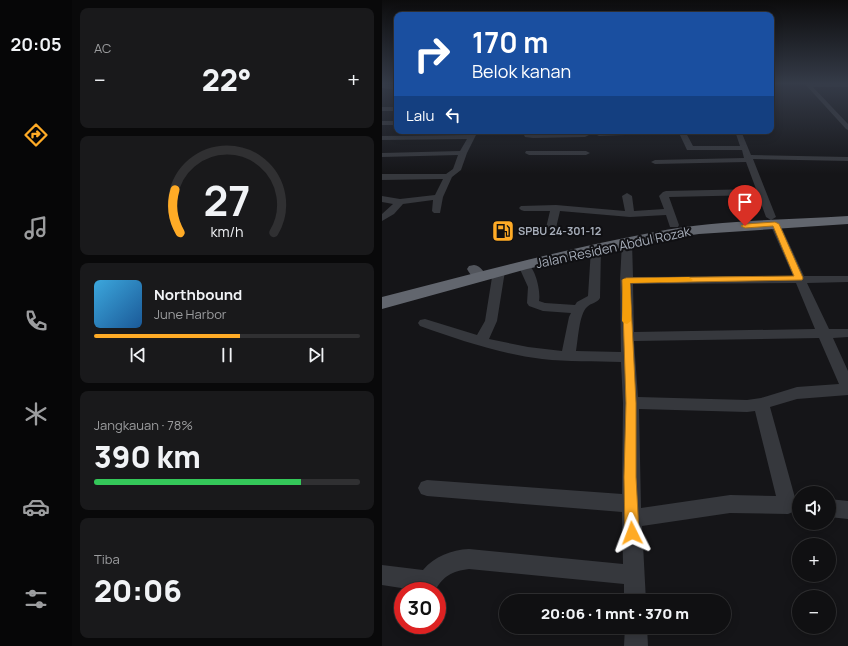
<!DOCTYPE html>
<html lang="id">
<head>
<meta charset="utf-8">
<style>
  body { margin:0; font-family:Manrope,sans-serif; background:#19191b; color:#f1f3f6; height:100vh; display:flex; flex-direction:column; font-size:15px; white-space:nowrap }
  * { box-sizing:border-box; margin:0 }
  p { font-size:13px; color:#9c9d9f }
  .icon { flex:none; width:22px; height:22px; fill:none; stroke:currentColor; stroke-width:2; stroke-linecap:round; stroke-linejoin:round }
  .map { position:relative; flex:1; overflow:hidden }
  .side { display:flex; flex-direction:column; gap:8px; padding:8px; background:#09090a; width:310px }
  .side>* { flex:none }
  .guide { position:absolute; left:12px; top:12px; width:380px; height:122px; border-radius:8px; box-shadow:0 2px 10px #0003,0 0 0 1px #303032; background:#1a4fa0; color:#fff; overflow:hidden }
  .controls { position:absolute; left:410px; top:486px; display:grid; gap:8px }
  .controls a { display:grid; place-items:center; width:44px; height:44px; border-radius:50%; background:#101012; box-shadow:0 2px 10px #0003,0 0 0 1px #303032; font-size:20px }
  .speed { position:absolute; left:12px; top:582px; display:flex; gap:8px; font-size:20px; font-weight:700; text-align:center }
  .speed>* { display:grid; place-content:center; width:52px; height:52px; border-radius:50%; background:#101012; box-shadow:0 2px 10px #0003,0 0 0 1px #303032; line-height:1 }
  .speed .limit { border:6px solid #d22; background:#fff; color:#111 }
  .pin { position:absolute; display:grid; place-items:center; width:34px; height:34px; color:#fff; margin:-41px -17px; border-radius:50% 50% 50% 0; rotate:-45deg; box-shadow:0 0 4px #0007 }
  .pin .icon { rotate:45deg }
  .me { position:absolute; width:44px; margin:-22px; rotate:357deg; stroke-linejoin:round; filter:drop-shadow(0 0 3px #0008) }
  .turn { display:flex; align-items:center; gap:14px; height:84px; padding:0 12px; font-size:18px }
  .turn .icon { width:52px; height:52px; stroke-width:2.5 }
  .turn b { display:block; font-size:28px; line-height:34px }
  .then { display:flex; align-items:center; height:38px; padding:0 12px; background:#0003; gap:8px; font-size:15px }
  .big { font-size:30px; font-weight:800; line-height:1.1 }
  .side .widget { flex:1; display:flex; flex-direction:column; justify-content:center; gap:6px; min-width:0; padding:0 14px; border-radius:8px; background:#19191b }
  .side .dial { align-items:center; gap:0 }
  .dial svg { height:104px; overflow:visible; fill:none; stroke:#303032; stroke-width:7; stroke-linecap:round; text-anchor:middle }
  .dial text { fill:#f1f3f6; stroke:none }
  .song { display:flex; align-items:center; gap:12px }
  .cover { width:48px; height:48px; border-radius:6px; background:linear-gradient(135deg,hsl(200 70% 55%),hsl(210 70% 35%)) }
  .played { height:4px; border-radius:2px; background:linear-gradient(90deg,#ffab26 55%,#303032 55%) }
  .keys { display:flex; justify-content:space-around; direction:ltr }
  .heat { display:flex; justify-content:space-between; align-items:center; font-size:22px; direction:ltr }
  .charge { height:6px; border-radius:3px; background:linear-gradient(90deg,#34c759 78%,#303032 0) }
  .trip { position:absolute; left:117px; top:594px; width:232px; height:40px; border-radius:20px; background:#101012; box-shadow:0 2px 10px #0003,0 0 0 1px #303032; font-weight:800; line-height:40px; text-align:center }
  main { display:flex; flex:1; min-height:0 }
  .tab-bar { display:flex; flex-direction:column; width:72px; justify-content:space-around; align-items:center; background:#060607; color:#9c9d9f }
  .tab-bar .icon { width:28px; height:28px }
  .tab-bar .current { color:#ffab26 }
  .tab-bar b { font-size:18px; color:#f1f3f6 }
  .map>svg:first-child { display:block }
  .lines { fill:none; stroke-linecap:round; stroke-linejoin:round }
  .minor { fill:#36383d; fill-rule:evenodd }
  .major { fill:#52555c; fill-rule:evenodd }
  .highway { fill:#62666e; fill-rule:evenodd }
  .route { fill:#ffab26; stroke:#a66f19 }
  .slow { fill:#f59e0b }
  .labels { text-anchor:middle; stroke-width:4; stroke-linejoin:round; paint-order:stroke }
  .far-poi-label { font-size:11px; font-weight:bold; fill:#a6adb9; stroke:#101013; text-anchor:start }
  .street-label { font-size:13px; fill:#a6adb9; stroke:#101013 }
</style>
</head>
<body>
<main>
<nav class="tab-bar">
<b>20:05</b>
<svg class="icon current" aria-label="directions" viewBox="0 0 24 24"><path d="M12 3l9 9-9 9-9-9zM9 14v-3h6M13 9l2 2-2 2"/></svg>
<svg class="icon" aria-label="music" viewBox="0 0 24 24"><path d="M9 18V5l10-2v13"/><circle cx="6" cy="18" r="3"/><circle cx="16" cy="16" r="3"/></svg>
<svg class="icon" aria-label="phone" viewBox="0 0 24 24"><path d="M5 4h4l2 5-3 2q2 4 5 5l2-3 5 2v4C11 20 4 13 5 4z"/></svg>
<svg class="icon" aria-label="climate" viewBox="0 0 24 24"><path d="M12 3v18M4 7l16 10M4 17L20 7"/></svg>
<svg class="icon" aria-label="car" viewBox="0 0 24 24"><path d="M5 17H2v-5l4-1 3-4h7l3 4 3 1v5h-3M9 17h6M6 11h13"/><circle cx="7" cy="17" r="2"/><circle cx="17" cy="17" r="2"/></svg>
<svg class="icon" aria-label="filters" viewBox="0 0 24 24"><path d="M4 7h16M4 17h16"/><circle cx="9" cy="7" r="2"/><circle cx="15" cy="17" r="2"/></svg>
</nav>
<section class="side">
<div class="widget"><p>AC</p>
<div class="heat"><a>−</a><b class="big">22°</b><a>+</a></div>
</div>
<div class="widget dial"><svg viewBox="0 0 100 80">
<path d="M14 69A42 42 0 1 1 86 69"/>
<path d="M14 69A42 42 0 0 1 10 36" stroke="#ffab26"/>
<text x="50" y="56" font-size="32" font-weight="700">27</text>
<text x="50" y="72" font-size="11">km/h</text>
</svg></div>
<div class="widget">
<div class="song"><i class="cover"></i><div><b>Northbound</b><p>June Harbor</p></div></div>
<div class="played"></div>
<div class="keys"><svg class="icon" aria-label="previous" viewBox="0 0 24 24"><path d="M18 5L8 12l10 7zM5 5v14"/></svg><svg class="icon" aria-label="pause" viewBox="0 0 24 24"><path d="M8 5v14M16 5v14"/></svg><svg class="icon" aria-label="next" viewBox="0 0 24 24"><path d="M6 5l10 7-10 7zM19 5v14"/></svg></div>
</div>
<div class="widget"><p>Jangkauan · 78%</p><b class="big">390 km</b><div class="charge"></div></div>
<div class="widget"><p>Tiba</p><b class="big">20:06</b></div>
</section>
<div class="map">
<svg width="466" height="646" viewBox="0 0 466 646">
  <rect width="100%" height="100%" fill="#151518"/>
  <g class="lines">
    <path class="minor" d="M0 84 15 86V90L0 88Z
      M423 84H466V87H431L466 124V130L464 129Z
      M0 107H15V111H0Z
      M0 121H15V125H0Z
      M90 131H96L85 153 79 170 70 177 61 197 58 213H52L50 211 51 200 21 204 12 214 0 221V214L11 204 0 202V196L18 199 53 195 61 179 0 180V174H64L71 169 76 155 0 157V153L78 151 85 139 0 140V136L87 135Z
      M140 131H147L151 134 203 133 207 135 203 137 151 138 143 137Z
      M214 131H303L311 146H358L353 131H359L369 155 466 157V161L371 159 394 217 389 220 384 217 376 195 287 197 297 225 296 227H288L284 215 248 217 178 211 174 228 173 230H165L164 228 168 211H142L139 210 137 208 139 206 174 205 243 211 240 196 245 193 250 196 252 211 282 209 277 196 281 192 284 191 374 189 364 162 273 164 269 162 273 160 362 158 360 150H305L297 133 217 136 213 134Z
      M144 151H204L208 153 204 155H147L143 153Z
      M393 221 398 224 422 276H466V282L425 283 447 329H466V337L451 338 466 371V395L415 399 388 407 415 505 413 511 406 514 348 513 260 526 264 601H242V584L87 569C70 571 61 576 53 591H31L32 590 0 585V565L41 570C53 556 69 550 87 549L241 564 240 512 45 496 39 494 36 488 39 482 45 480 240 494 241 403 239 362C213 361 186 362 160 359 118 354 78 340 38 326L36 323 38 320 43 319 95 335 103 321 111 271 113 269H121L123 271 115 321 107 339 146 347 180 351 187 317 189 313 161 311 147 306 145 303 146 287 136 265 142 262C153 264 159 291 157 301L163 303 193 305 195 302 206 296 209 249 214 246 219 249 218 298C215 303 209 303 205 307 197 314 196 341 194 351L239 352 238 281 240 242 241 240H249L250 242 251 277 411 276 388 224ZM414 283 433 329 252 332 251 284ZM437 338 457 384 415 387 379 398 365 400 256 397 252 341ZM257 409 365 412 373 411 394 496 348 495 259 508Z
      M447 499 466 501V519L447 517Z
      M243 627H265L266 646H242Z"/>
    <path class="major" d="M92 265C99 266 101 271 105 277L103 280C93 283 90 277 85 269L87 266Z"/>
    <path class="highway" d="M466 216V224L317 234 274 240 145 269 0 309V297C91 274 181 249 273 232 335 220 403 220 466 216Z"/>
  </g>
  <linearGradient id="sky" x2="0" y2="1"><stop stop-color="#0c0c0d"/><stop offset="0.48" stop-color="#353b48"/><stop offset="1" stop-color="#353b48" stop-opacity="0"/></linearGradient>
  <rect width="466" height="174" fill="url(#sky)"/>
  <path class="route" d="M393 222 397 224 421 278 420 280 248 283 254 403V477L257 533 255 538 250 540 245 538 243 533 242 477 244 403 240 280 244 278 412 276 391 226 363 228 359 226 363 224Z"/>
  <path class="slow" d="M307 277 311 280 309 281 248 283 249 321 245 324 242 323 240 321 241 279Z"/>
  <defs>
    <g id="fuel-square" transform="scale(1.15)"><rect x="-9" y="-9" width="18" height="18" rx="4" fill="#ffab26" stroke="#101013"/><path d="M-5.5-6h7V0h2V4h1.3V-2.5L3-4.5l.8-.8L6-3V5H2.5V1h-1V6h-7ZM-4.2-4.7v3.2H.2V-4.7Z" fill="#111"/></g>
  </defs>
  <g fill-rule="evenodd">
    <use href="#fuel-square" x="121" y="231"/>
  </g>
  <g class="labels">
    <g class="far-poi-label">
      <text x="136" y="235">SPBU 24-301-12</text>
    </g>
    <g class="street-label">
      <text transform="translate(231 247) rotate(-12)" y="5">Jalan Residen Abdul Rozak</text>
    </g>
  </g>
</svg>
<div class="controls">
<a><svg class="icon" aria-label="sound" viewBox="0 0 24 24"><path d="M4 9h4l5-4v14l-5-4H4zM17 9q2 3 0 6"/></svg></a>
<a>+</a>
<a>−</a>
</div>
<div class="speed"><div class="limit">30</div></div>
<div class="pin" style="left:363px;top:226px;background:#d93025"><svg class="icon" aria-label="arrive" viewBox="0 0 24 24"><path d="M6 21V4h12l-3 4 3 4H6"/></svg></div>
<svg class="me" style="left:250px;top:533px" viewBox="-20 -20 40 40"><path d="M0-17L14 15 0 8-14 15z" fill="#ffab26" stroke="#fff" stroke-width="4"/></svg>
<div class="trip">20:06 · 1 mnt · 370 m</div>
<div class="guide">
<div class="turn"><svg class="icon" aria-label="right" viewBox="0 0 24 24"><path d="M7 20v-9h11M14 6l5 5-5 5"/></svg><div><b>170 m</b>Belok kanan</div></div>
<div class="then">Lalu<svg class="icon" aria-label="left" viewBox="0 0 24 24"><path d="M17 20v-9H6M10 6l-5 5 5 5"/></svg></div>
</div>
</div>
</main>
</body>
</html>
